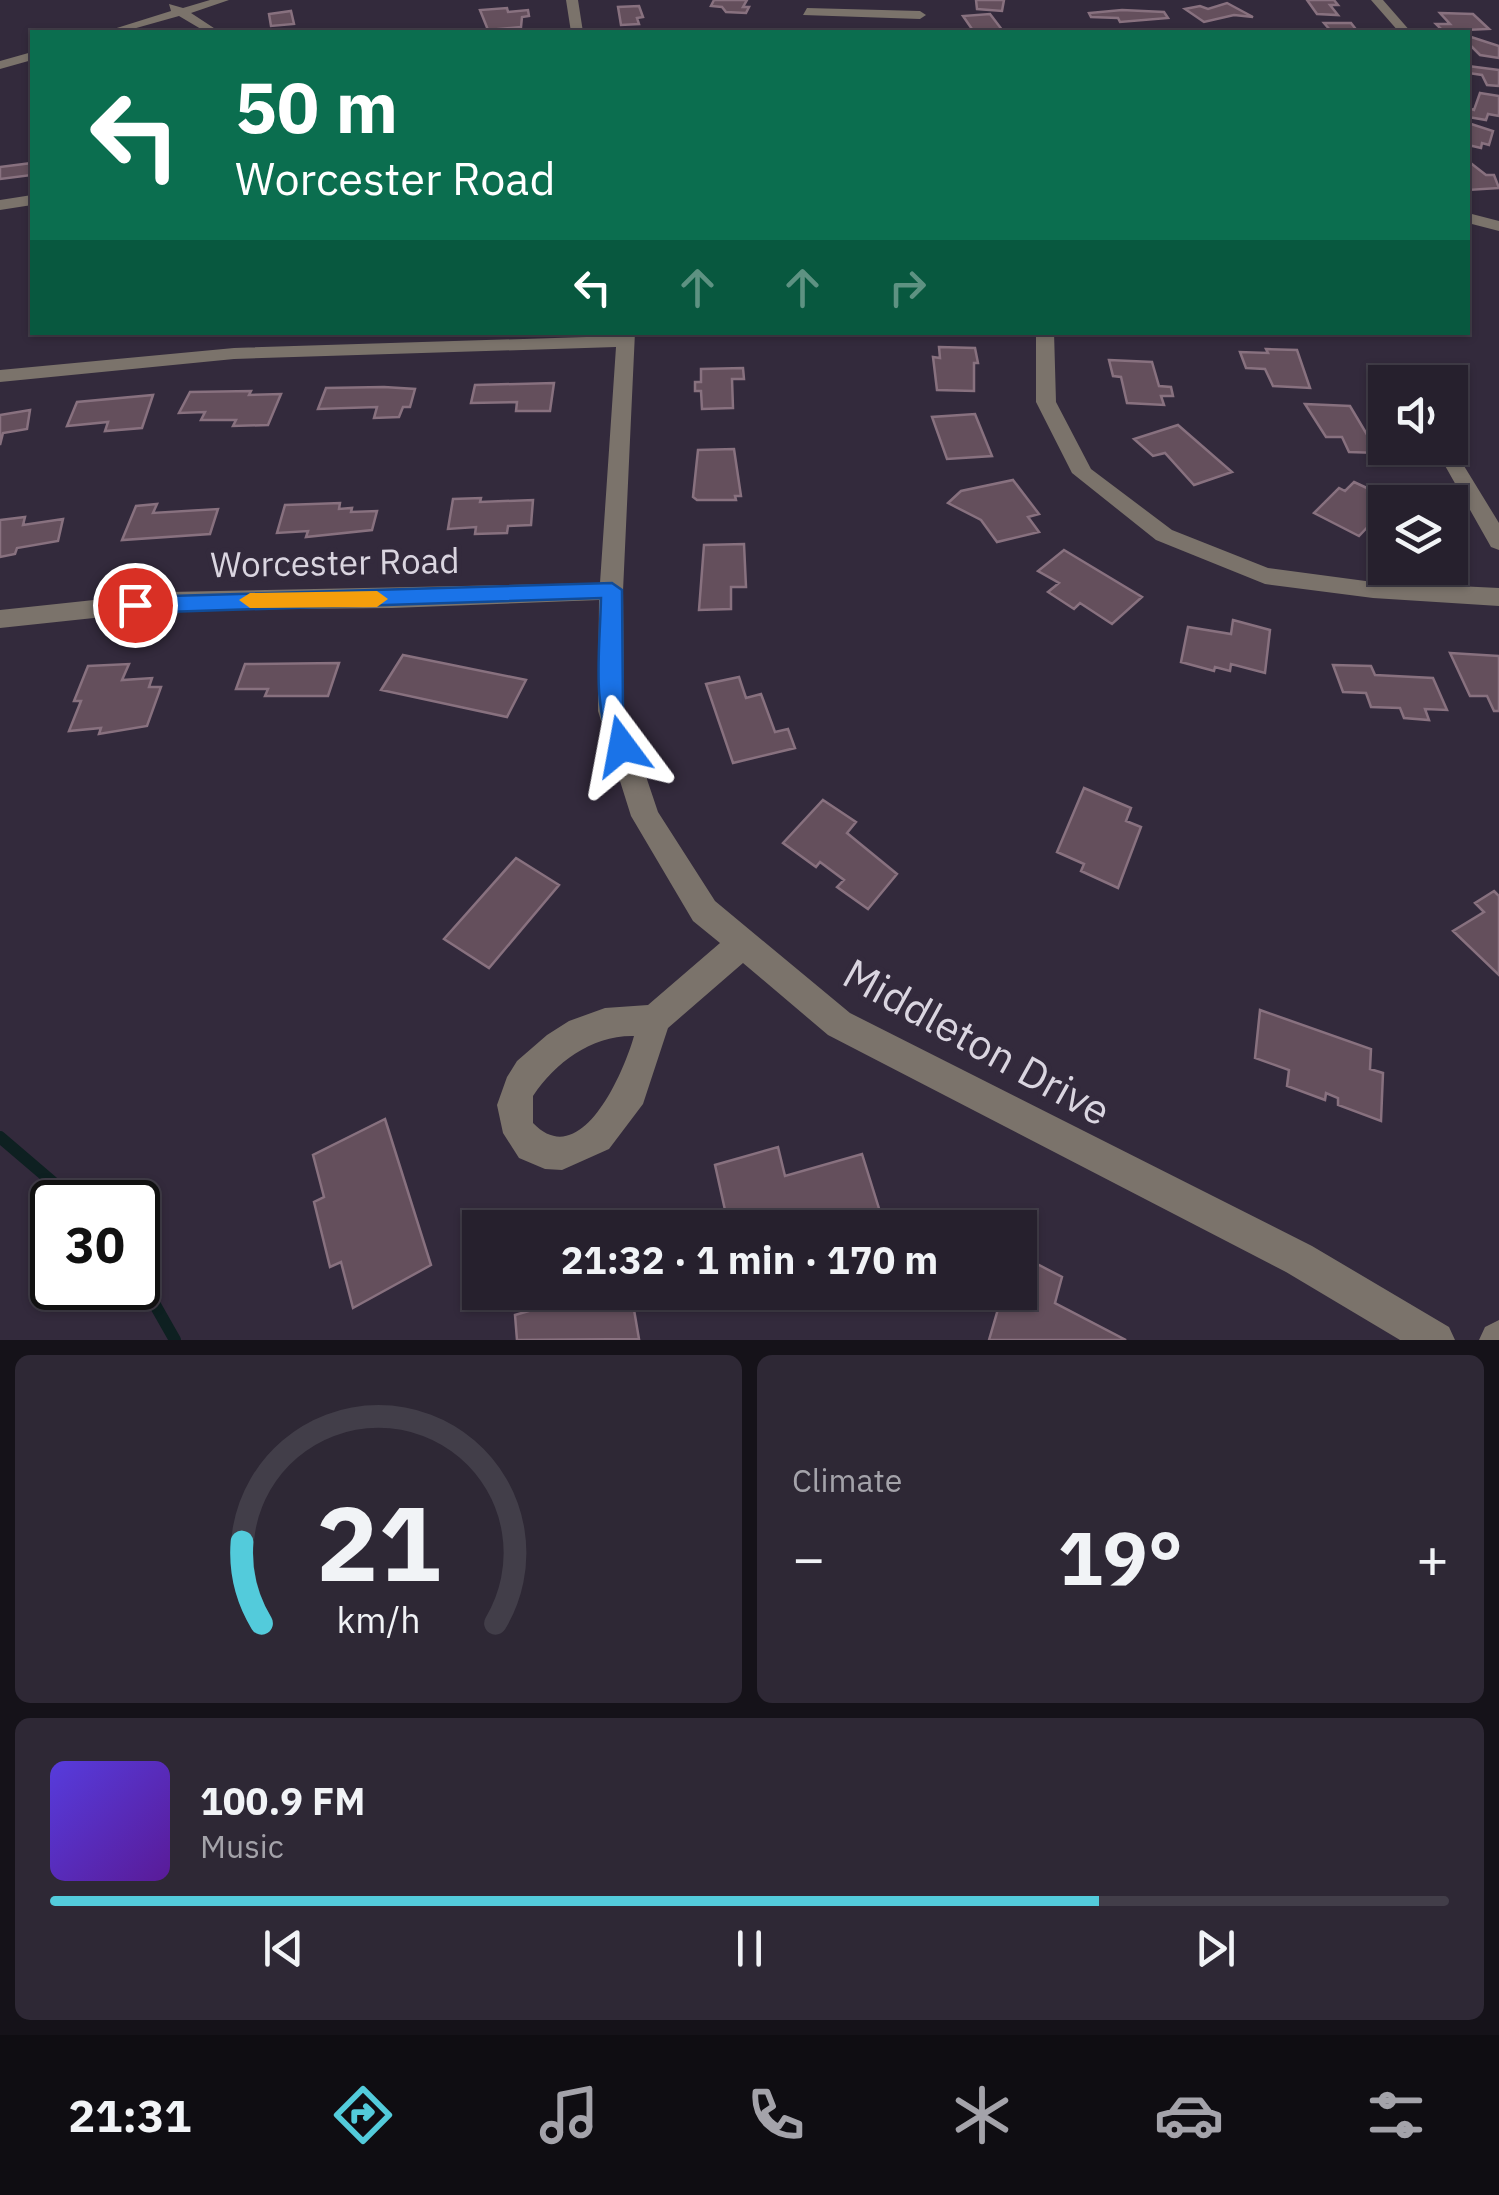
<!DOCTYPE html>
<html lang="en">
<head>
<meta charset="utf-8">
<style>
  body { margin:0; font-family:"IBM Plex Sans",sans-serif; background:#2e2835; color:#f1f3f6; height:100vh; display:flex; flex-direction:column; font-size:38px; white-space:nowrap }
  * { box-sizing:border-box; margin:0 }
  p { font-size:32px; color:#a4a3aa }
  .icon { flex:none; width:55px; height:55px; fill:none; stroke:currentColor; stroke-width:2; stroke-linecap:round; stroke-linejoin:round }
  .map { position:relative; height:1340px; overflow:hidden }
  .side { display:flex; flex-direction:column; gap:15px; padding:15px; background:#151219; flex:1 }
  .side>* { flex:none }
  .guide { position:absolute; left:30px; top:30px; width:1440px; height:305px; border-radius:0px; box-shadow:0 2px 8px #0004,0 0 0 2px #423e49; background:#0b6e4f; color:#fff; overflow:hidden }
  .tools { position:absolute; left:1368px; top:365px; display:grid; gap:20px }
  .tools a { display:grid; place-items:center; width:100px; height:100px; border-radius:0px; background:#26202d; box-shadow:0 2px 8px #0004,0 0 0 2px #423e49; font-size:50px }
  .speed { position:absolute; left:30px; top:1180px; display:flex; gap:20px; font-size:50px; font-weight:700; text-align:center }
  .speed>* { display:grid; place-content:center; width:130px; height:130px; border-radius:50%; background:#26202d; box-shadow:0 2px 8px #0004,0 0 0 2px #423e49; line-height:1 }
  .speed .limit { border:5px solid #111; border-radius:15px; background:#fff; color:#111 }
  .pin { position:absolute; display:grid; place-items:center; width:85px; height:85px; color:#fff; margin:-42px; border:5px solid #fff; border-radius:50%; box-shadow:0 2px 10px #0007 }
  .me { position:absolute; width:110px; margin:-55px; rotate:347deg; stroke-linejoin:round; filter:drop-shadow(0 0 8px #0008) }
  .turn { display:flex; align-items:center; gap:35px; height:210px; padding:0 40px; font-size:45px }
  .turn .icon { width:130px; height:130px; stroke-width:2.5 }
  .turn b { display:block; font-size:70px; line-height:85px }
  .lanes { display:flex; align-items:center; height:95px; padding:0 40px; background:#0003; justify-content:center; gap:50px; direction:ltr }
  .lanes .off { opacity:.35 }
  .big { font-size:75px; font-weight:700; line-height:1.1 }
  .side .tile { flex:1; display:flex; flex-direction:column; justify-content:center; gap:15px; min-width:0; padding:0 35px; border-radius:15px; background:#2e2835 }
  .side .dial { align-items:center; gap:0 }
  .dial svg { height:260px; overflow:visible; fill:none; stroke:#423e49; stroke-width:7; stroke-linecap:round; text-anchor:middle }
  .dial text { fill:#f1f3f6; stroke:none }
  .song { display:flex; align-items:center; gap:30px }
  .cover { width:120px; height:120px; border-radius:15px; background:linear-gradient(135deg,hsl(250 70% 55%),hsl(270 70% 35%)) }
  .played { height:10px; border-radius:5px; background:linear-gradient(90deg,#53cbdb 75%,#423e49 75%) }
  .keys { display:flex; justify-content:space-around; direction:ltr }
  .heat { display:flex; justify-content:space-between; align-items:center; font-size:55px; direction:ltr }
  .side .tiles { flex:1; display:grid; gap:15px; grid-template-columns:1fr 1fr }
  .tile:last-child { grid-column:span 2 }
  .trip { position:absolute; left:462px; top:1210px; width:575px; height:100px; border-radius:0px; background:#26202d; box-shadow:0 2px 8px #0004,0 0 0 2px #423e49; font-weight:700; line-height:100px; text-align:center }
  .menu { display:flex; height:160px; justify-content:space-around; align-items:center; background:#0f0d12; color:#a4a3aa }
  .menu .icon { width:70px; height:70px }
  .menu .on { color:#53cbdb }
  .menu b { font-size:45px; color:#f1f3f6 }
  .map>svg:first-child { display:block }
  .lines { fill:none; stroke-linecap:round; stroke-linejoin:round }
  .stream { stroke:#0e2021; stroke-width:12 }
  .building { fill:#644f5c; stroke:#88717f; stroke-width:2.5 }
  .minor { fill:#7b736b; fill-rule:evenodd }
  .route { fill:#1a73e8; stroke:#114b97; stroke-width:2.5 }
  .slow { fill:#f59e0b }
  .labels { text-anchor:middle; stroke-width:10; stroke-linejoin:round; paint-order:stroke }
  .street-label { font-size:35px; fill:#dad5e0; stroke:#332a3c }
  .near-street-label { font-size:42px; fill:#dad5e0; stroke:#332a3c }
</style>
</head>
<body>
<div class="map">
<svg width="1499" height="1340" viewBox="0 0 1499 1340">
  <rect width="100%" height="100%" fill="#332a3c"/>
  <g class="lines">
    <path class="stream" d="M0 1137 76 1202
      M138 1275 175 1340"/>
  </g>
  <path class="building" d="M714 0H747L743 7H749L746 13 726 12 722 7 711 6Z
    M976 0H1004L1002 11 977 9Z
    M1307 0H1334L1338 5H1330L1338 15 1317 14Z
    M1227 3 1253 17 1234 15 1204 22 1185 9 1200 6 1208 9Z
    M639 6 643 17 637 18 639 24 621 25 618 7Z
    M507 8 508 12 528 10 529 16 522 17 521 27 488 30 480 10Z
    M1122 10 1164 12 1168 18 1120 22 1118 18 1091 17 1089 13Z
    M291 11 294 24 271 26 269 14Z
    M1440 13 1473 14 1489 29 1443 31 1436 24H1450Z
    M990 14 1003 31 974 32 963 16Z
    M1324 23H1351L1358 32H1325L1323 30H1330Z
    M1468 36 1499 46V58L1480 55 1468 43Z
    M1468 66 1499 70V86L1487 85 1482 75 1468 73Z
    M1480 93 1499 96V116L1488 114 1486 120 1468 117V108L1474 110Z
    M1468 123 1493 131 1489 145 1482 143 1481 148 1468 145Z
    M1468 161 1486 175H1494L1499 188 1468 190Z
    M32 163V175L0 179V167Z
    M939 347 975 348 978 363H974V391L937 390 933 357 940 358Z
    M1266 349 1297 350 1310 388 1273 386 1265 369 1246 368 1240 352 1268 353Z
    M1109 360 1152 362 1159 386 1171 387 1173 396H1161L1164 405 1127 403 1121 377 1113 376Z
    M743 368 744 379H732L733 408 702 409 701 391H695V382H701V369Z
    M554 383 550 411H516L517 402 471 403 475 385Z
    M384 387 415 389 410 407H403L399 417 374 418 377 407 318 409 326 388Z
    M251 391 249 395 281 394 268 425 233 426 236 420H201L205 412 179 413 190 392Z
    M153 395 142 428 105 431 108 422 67 426 77 402Z
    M1305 404 1350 406 1378 453 1349 452 1342 437H1326Z
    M30 410 27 429 3 433 0 445V415Z
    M975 414 992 456 947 459 932 417Z
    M1178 425 1232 472 1194 485 1165 453 1153 456 1134 439Z
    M734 449 741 496H735L736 500H697L693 497 698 450Z
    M1013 480 1039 514 1028 517 1039 532 997 542 981 520 948 503 961 491Z
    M1354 482 1397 502H1385V516L1380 514 1359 536 1314 513 1339 488 1345 491Z
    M481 498 480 502 533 500 531 525 508 526 507 533 475 534 476 527 448 529 453 499Z
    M340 503 339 509 352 508 351 512 377 511 372 530 306 537 308 531 277 533 285 505Z
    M157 504 153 513 218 509 210 534 122 540 136 506Z
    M25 517 23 525 63 519 58 541 17 548 15 554 0 557V520Z
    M744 544 746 587H731V609L699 610 704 545Z
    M1064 550 1142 597 1112 624 1080 603 1074 609 1048 592 1059 583 1038 571Z
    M1233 620 1270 630 1265 673 1231 664 1230 671 1215 667 1214 671 1181 662 1188 627 1231 634Z
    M1450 653 1499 656V711H1494L1487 696H1470Z
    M403 655 526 680 507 717 381 690Z
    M339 663 328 696H265L268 689H236L245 664Z
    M129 664 122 680 152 678 149 687H161L147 726 99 734 101 728 69 731 81 701H74L88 666Z
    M1333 665 1371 666 1375 675 1433 678 1447 710 1425 709 1429 720 1404 718 1400 708 1371 707 1366 693 1343 692Z
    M739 677 746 698 761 694 775 732 788 729 795 748 733 763 706 684Z
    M1084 788 1131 808 1126 821 1141 827 1118 888 1081 871 1084 864 1057 852Z
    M823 800 856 822 847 833 897 874 868 909 837 887 844 880 820 862 816 867 783 843Z
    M516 858 559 885 489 968 444 939Z
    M1494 891 1499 896V975L1453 931 1484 912 1475 903Z
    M1260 1010 1371 1049 1370 1069 1383 1073 1381 1121 1338 1105V1098L1326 1093 1325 1100 1287 1086 1289 1070 1255 1058Z
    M385 1119 431 1265 353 1308 341 1262 330 1267 314 1202 324 1197 313 1155Z
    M778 1147 785 1176 862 1154 881 1215 840 1228H729L715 1165Z
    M1020 1255 1062 1277 1055 1303 1126 1340H989L1003 1292H1020Z
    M594 1292H631L639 1339 517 1340 515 1315Z"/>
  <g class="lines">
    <path class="minor" d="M210 0H229L191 13 220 32H206L179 16 122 32H104L171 11 169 4 183 8Z
      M566 0H578L583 32H571Z
      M1371 0H1383L1411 32H1399Z
      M807 8 920 11 926 15 920 19 803 15Z
      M32 52V60L0 69V61Z
      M32 195V205L0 210V200Z
      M1468 213 1499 221V231L1468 223Z
      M617 332H635L623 591 624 711 658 812 715 901 850 1013 1312 1246 1449 1327 1455 1340H1400L1286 1272 828 1035 743 963 668 1028 643 1104 609 1149 562 1170 545 1169 519 1158 503 1133 497 1105 507 1077 517 1061 547 1035 569 1021 605 1008 648 1005 720 943 693 921 631 816 598 711 599 600 392 608 169 610 0 628V610L169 592 600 583 616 347 234 359 0 382V370L234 348 617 336ZM634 1036C624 1072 581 1173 533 1123V1096C556 1062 592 1035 634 1036Z
      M1036 332H1054L1056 402 1091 469 1172 530 1268 568 1373 582 1499 588V606L1373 598 1265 584 1156 540 1072 473 1036 402Z
      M1400 363 1407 365 1417 382H1399L1390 369Z
      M1450 443 1499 523V550L1491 547 1435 448H1450Z
      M1499 1320V1340H1479L1485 1327Z"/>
  </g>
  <path class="route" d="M612 583 622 590 623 711 635 746 631 753H614C591 707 600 649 601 598L135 613 124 605 135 597Z"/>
  <path class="slow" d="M377 591 388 599 377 607 250 608 239 600 250 593Z"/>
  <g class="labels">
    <g class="street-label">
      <text transform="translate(335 563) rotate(-1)" y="12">Worcester Road</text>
    </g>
    <g class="near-street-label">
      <text transform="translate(977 1042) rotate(29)" y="15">Middleton Drive</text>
    </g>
  </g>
</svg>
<div class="tools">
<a><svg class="icon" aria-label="sound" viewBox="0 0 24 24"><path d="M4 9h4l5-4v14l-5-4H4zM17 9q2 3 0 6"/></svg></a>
<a><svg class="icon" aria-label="layers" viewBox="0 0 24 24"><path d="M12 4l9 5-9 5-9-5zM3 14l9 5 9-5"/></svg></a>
</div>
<div class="speed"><div class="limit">30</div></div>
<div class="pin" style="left:135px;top:605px;background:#d93025"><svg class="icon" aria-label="arrive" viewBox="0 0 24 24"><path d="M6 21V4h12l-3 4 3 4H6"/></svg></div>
<svg class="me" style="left:622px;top:746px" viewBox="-20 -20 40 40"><path d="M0-17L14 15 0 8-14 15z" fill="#1a73e8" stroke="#fff" stroke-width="4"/></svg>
<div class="trip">21:32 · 1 min · 170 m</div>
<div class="guide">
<div class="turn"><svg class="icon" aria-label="left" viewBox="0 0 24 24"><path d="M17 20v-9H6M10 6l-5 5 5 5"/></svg><div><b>50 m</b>Worcester Road</div></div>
<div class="lanes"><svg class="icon" aria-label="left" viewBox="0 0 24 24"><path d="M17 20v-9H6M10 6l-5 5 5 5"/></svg><svg class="icon off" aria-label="ahead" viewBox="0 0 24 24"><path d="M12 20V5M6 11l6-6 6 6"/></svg><svg class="icon off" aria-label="ahead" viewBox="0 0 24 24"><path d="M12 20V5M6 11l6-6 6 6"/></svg><svg class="icon off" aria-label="right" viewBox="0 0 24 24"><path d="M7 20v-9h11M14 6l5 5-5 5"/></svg></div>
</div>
</div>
<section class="side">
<div class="tiles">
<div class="tile dial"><svg viewBox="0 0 100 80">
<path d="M14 69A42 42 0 1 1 86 69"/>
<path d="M14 69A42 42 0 0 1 8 44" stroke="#53cbdb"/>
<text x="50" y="56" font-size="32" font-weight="700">21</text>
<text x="50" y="72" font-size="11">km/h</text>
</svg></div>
<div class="tile"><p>Climate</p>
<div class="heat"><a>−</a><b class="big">19°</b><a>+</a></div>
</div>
<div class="tile">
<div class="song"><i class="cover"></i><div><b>100.9 FM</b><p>Music</p></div></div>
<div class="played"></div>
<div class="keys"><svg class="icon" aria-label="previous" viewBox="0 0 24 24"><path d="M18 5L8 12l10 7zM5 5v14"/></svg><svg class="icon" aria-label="pause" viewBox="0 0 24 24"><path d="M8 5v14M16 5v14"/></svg><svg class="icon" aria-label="next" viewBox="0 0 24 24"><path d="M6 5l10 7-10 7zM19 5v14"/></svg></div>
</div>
</div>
</section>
<nav class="menu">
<b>21:31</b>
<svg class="icon on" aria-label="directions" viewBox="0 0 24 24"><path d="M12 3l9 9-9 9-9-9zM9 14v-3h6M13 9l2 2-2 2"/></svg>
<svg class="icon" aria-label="music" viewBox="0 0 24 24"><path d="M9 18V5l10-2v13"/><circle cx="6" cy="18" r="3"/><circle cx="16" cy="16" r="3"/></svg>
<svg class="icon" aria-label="phone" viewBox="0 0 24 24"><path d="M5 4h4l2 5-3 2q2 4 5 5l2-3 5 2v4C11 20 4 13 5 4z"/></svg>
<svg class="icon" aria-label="climate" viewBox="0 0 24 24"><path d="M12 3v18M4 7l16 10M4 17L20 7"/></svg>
<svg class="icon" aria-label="car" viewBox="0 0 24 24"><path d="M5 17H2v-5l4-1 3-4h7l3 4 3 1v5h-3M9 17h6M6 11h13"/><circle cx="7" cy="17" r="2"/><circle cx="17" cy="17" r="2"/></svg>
<svg class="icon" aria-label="filters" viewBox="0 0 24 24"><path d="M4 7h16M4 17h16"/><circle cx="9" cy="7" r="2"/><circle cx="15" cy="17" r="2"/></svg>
</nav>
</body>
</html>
